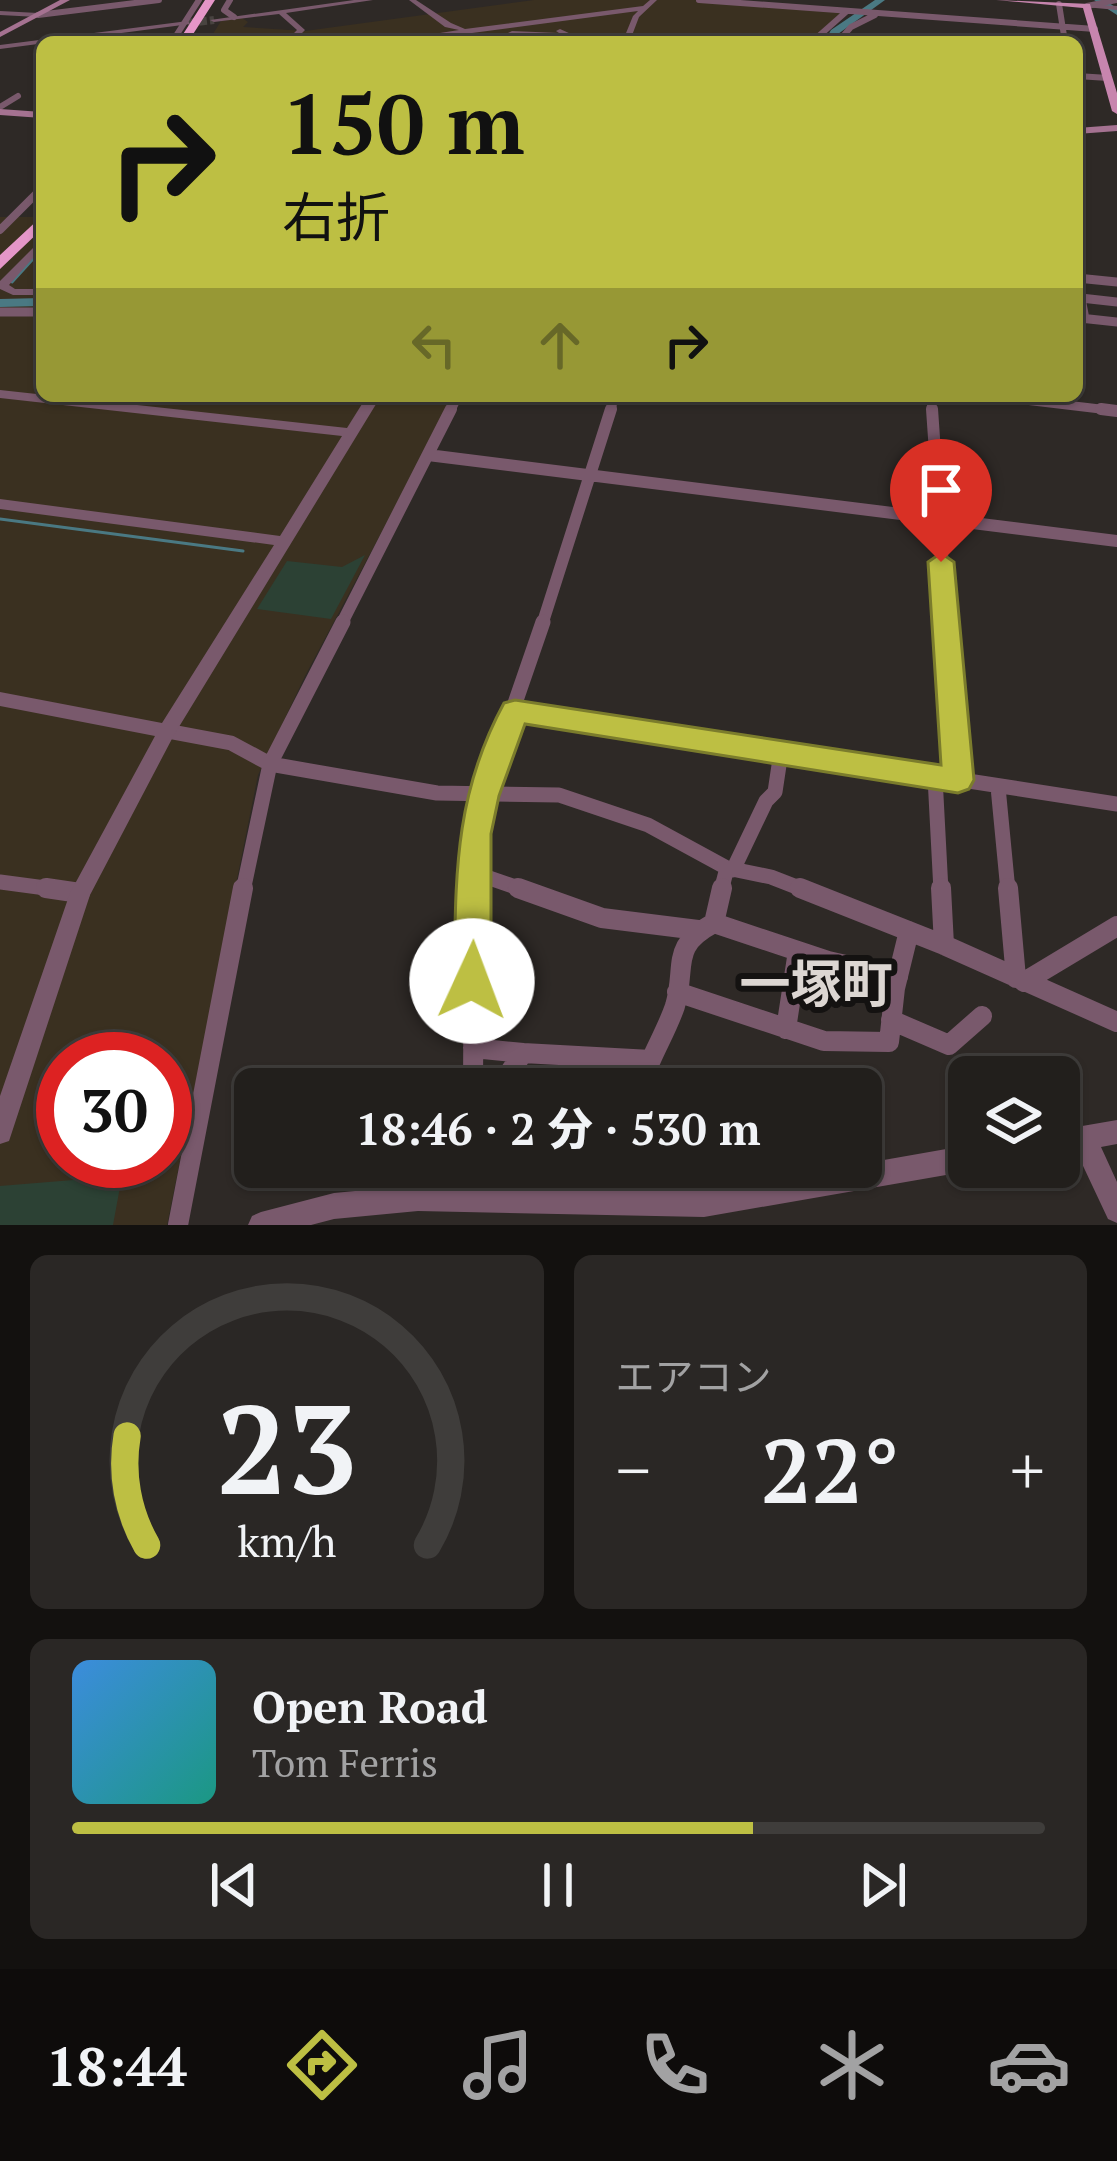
<!DOCTYPE html>
<html lang="ja">
<head>
<meta charset="utf-8">
<style>
  body { margin:0; font-family:"PT Serif","Noto Sans JP",serif; background:#2a2725; color:#f1f3f6; height:100vh; display:flex; flex-direction:column; font-size:45px; white-space:nowrap }
  * { box-sizing:border-box; margin:0 }
  p { font-size:39px; color:#a2a2a3 }
  .icon { flex:none; width:66px; height:66px; fill:none; stroke:currentColor; stroke-width:2; stroke-linecap:round; stroke-linejoin:round }
  .map { position:relative; height:1225px; overflow:hidden }
  .sheet { display:flex; flex-direction:column; gap:30px; padding:30px; background:#13110f; flex:1 }
  .sheet>* { flex:none }
  .top-card { position:absolute; left:36px; top:36px; width:1047px; height:366px; border-radius:18px; box-shadow:0 3px 9px #0004,0 0 0 3px #3f3d3b; background:#bdbf43; color:#111; overflow:hidden }
  .buttons { position:absolute; left:948px; top:1056px; display:grid; gap:24px }
  .buttons a { display:grid; place-items:center; width:132px; height:132px; border-radius:18px; background:#221f1c; box-shadow:0 3px 9px #0004,0 0 0 3px #3f3d3b; font-size:60px }
  .speed { position:absolute; left:36px; top:1032px; display:flex; gap:24px; font-size:60px; font-weight:700; text-align:center }
  .speed>* { display:grid; place-content:center; width:156px; height:156px; border-radius:50%; background:#221f1c; box-shadow:0 3px 9px #0004,0 0 0 3px #3f3d3b; line-height:1 }
  .speed .limit { border:18px solid #d22; background:#fff; color:#111 }
  .pin { position:absolute; display:grid; place-items:center; width:102px; height:102px; color:#fff; margin:-123px -51px; border-radius:50% 50% 50% 0; rotate:-45deg; box-shadow:0 0 12px #0007 }
  .pin .icon { rotate:45deg }
  .me { position:absolute; width:132px; margin:-66px; rotate:2deg; stroke-linejoin:round; filter:drop-shadow(0 0 9px #0008) }
  .turn { display:flex; align-items:center; gap:42px; height:252px; padding:0 48px; font-size:54px }
  .turn .icon { width:156px; height:156px; stroke-width:2.5 }
  .turn b { display:block; font-size:84px; line-height:102px }
  .lanes { display:flex; align-items:center; height:114px; padding:0 48px; background:#0003; justify-content:center; gap:60px; direction:ltr }
  .lanes .off { opacity:.35 }
  .big { font-size:90px; font-weight:800; line-height:1.1 }
  .sheet .card { flex:1; display:flex; flex-direction:column; justify-content:center; gap:18px; min-width:0; padding:0 42px; border-radius:18px; background:#2a2725 }
  .sheet .dial { align-items:center; gap:0 }
  .dial svg { height:312px; overflow:visible; fill:none; stroke:#3f3d3b; stroke-width:7; stroke-linecap:round; text-anchor:middle }
  .dial text { fill:#f1f3f6; stroke:none }
  .song { display:flex; align-items:center; gap:36px }
  .cover { width:144px; height:144px; border-radius:18px; background:linear-gradient(135deg,hsl(210 70% 55%),hsl(170 70% 35%)) }
  .played { height:12px; border-radius:6px; background:linear-gradient(90deg,#bdbf43 70%,#3f3d3b 70%) }
  .keys { display:flex; justify-content:space-around; direction:ltr }
  .heat { display:flex; justify-content:space-between; align-items:center; font-size:66px; direction:ltr }
  .sheet .tiles { flex:1; display:grid; gap:30px; grid-template-columns:1fr 1fr }
  .card:last-child { grid-column:span 2 }
  .trip { position:absolute; left:234px; top:1068px; width:648px; height:120px; border-radius:18px; background:#221f1c; box-shadow:0 3px 9px #0004,0 0 0 3px #3f3d3b; font-weight:800; line-height:120px; text-align:center }
  .tabs { display:flex; height:192px; justify-content:space-around; align-items:center; background:#0e0c0b; color:#a2a2a3 }
  .tabs .icon { width:84px; height:84px }
  .tabs .on { color:#bdbf43 }
  .tabs b { font-size:54px; color:#f1f3f6 }
  .map>svg:first-child { display:block }
  .industrial { fill:#3a3020; fill-rule:evenodd }
  .green { fill:#2c4134 }
  .lines { fill:none; stroke-linecap:round; stroke-linejoin:round }
  .stream { stroke:#4a7983; stroke-width:3 }
  .river { fill:#4a7983; fill-rule:evenodd }
  .tertiary-tunnel { stroke:#484340; stroke-width:8; stroke-dasharray:8 3; stroke-linecap:butt }
  .minor-far5 { stroke:#79596c; stroke-width:6 }
  .minor-far4 { stroke:#79596c; stroke-width:8 }
  .minor-far3 { stroke:#79596c; stroke-width:9 }
  .minor-far2 { stroke:#79596c; stroke-width:12 }
  .minor-far1 { stroke:#79596c; stroke-width:15 }
  .minor { stroke:#79596c; stroke-width:20 }
  .tertiary { fill:#79596c; fill-rule:evenodd }
  .secondary { fill:#a57291; fill-rule:evenodd }
  .primary { fill:#c785ae; fill-rule:evenodd }
  .motorway { fill:#e596c8; fill-rule:evenodd }
  .route { fill:#bdbf43; stroke:#7b7c2c; stroke-width:3 }
  .labels { text-anchor:middle; stroke-width:12; stroke-linejoin:round; paint-order:stroke }
  .near-quarter-label { font-size:51px; font-weight:bold; fill:#dcd6d2; stroke:#141211 }
</style>
</head>
<body>
<div class="map">
<svg width="1117" height="1225" viewBox="0 0 1117 1225">
  <rect width="100%" height="100%" fill="#2e2926"/>
  <path class="industrial" d="M534 0H694L843 11 809 42H208L221 21 242 18 248 22 243 27 305 31Z
    M0 217H42V396H454L305 676 258 775 167 1225H0ZM63 1059H165V1161H63Z"/>
  <path class="green" d="M365 555 331 619 257 609 287 561 342 567Z
    M122 1176 113 1225H0V1186Z"/>
  <g class="lines">
    <path class="stream" d="M12 282 42 249
      M0 519 243 551"/>
    <path class="river" d="M875 0H885L838 34 834 42H824L831 30Z
      M1094 0H1104L1117 8V15Z
      M42 298V306L0 307V299Z"/>
    <path class="tertiary-tunnel" d="M188 23 214 20"/>
    <path class="minor-far5" d="M230 0 224 10 234 17
      M699 0 1095 29
      M1059 4 1065 42
      M1087 6 1117 0
      M38 15 159 0
      M172 42 199 0
      M812 42 847 11
      M838 42 851 27 875 15
      M1077 76 1108 78
      M0 107 18 96"/>
    <path class="minor-far4" d="M0 230 42 188"/>
    <path class="minor-far3" d="M1077 278 1117 282
      M0 312H42
      M1080 318 1117 322
      M1085 319 1081 298 1117 302
      M931 396 932 412
      M990 396 1117 411
      M450 412 458 396
      M610 412 615 396"/>
    <path class="minor-far2" d="M932 409 947 625
      M1101 409 1117 411
      M428 455 1117 541
      M341 625 451 409
      M542 625 611 409"/>
    <path class="minor-far1" d="M947 622 958 780
      M515 711 1117 804
      M167 731 231 743 270 764 437 793 559 795 648 825 727 868 771 877 807 891
      M935 777 941 891
      M998 787 1008 891
      M733 870 766 801 775 792 781 752
      M475 873 527 891
      M0 882 68 891
      M243 891 270 764 343 622
      M474 891V834L483 796 543 622
      M721 891 727 868"/>
    <path class="minor" d="M46 888 80 893
      M518 888 602 918 698 930
      M800 888 944 945 1117 1022
      M941 888 944 945
      M1008 888 1016 978
      M714 923 828 961 898 977
      M1024 982 1117 926
      M677 992 824 1041 889 1042 895 988 909 931
      M891 1020 949 1045 982 1016
      M786 1029 798 951
      M473 1048 523 1053
      M473 1089 474 888
      M498 1089 523 1053 651 1060C659 1042 669 1024 675 1006 687 965 669 947 714 923L722 888
      M638 1089 651 1060
      M418 1198 442 1167
      M568 1201 593 1167
      M178 1225 243 888"/>
    <path class="tertiary" d="M354 0H373L286 13 305 30 293 42 286 41 297 30 279 14 214 22 210 20Z
      M409 0H416L451 23 465 29 643 6 650 0H657L639 17 631 38 657 42H622L508 33 512 31 559 33 556 31 560 29 571 34 624 38 633 16 638 11 404 42H383L459 30 445 27Z
      M1087 4 1117 6V10L1085 7Z
      M0 11 38 13 41 15 38 17 0 15Z
      M188 21 190 24 0 49V45Z
      M42 239V248L9 285 15 289H42V295H13L0 289V281Z
      M0 390 347 428 367 396H381L174 735 90 895 12 1132 9 1141 0 1144V1096L70 893 155 736 0 706V692L162 723 274 545 0 509V499L280 536 342 436 0 398Z
      M1117 1120V1144L1101 1147 1117 1182V1223L1108 1219 1076 1151 1059 1154V1130Z
      M969 1145V1167H978L969 1171 704 1217 418 1211 334 1219 311 1225H248L252 1216 261 1212 334 1193 418 1185 704 1191 843 1167H861V1164Z"/>
    <path class="secondary" d="M60 0H70L0 37V32Z
      M0 109 42 112V118L0 115Z
      M1117 125V131L1077 134V128Z"/>
    <path class="primary" d="M996 0 1090 4 1117 93V114L1112 111 1083 8Z"/>
    <path class="motorway" d="M205 0H215L188 42H178Z
      M42 216V229L0 269V255Z"/>
  </g>
  <path class="route" d="M941 553 954 562 974 780 969 789 958 793 525 724 499 796 491 834V981L485 993 472 998 459 993 454 981C456 879 453 797 504 703L515 700 941 765 928 562Z"/>
  <g class="labels">
    <g class="near-quarter-label">
      <text x="816" y="1002">一塚町</text>
    </g>
  </g>
</svg>
<div class="buttons">
<a><svg class="icon" aria-label="layers" viewBox="0 0 24 24"><path d="M12 4l9 5-9 5-9-5zM3 14l9 5 9-5"/></svg></a>
</div>
<div class="speed"><div class="limit">30</div></div>
<div class="pin" style="left:941px;top:562px;background:#d93025"><svg class="icon" aria-label="arrive" viewBox="0 0 24 24"><path d="M6 21V4h12l-3 4 3 4H6"/></svg></div>
<svg class="me" style="left:472px;top:981px" viewBox="-20 -20 40 40"><circle r="19" fill="#fff"/><path d="M0-13L10 11 0 6-10 11z" fill="#bdbf43"/></svg>
<div class="trip">18:46 · 2 分 · 530 m</div>
<div class="top-card">
<div class="turn"><svg class="icon" aria-label="right" viewBox="0 0 24 24"><path d="M7 20v-9h11M14 6l5 5-5 5"/></svg><div><b>150 m</b>右折</div></div>
<div class="lanes"><svg class="icon off" aria-label="left" viewBox="0 0 24 24"><path d="M17 20v-9H6M10 6l-5 5 5 5"/></svg><svg class="icon off" aria-label="ahead" viewBox="0 0 24 24"><path d="M12 20V5M6 11l6-6 6 6"/></svg><svg class="icon" aria-label="right" viewBox="0 0 24 24"><path d="M7 20v-9h11M14 6l5 5-5 5"/></svg></div>
</div>
</div>
<section class="sheet">
<div class="tiles">
<div class="card dial"><svg viewBox="0 0 100 80">
<path d="M14 69A42 42 0 1 1 86 69"/>
<path d="M14 69A42 42 0 0 1 9 41" stroke="#bdbf43"/>
<text x="50" y="56" font-size="32" font-weight="700">23</text>
<text x="50" y="72" font-size="11">km/h</text>
</svg></div>
<div class="card"><p>エアコン</p>
<div class="heat"><a>−</a><b class="big">22°</b><a>+</a></div>
</div>
<div class="card">
<div class="song"><i class="cover"></i><div><b>Open Road</b><p>Tom Ferris</p></div></div>
<div class="played"></div>
<div class="keys"><svg class="icon" aria-label="previous" viewBox="0 0 24 24"><path d="M18 5L8 12l10 7zM5 5v14"/></svg><svg class="icon" aria-label="pause" viewBox="0 0 24 24"><path d="M8 5v14M16 5v14"/></svg><svg class="icon" aria-label="next" viewBox="0 0 24 24"><path d="M6 5l10 7-10 7zM19 5v14"/></svg></div>
</div>
</div>
</section>
<nav class="tabs">
<b>18:44</b>
<svg class="icon on" aria-label="directions" viewBox="0 0 24 24"><path d="M12 3l9 9-9 9-9-9zM9 14v-3h6M13 9l2 2-2 2"/></svg>
<svg class="icon" aria-label="music" viewBox="0 0 24 24"><path d="M9 18V5l10-2v13"/><circle cx="6" cy="18" r="3"/><circle cx="16" cy="16" r="3"/></svg>
<svg class="icon" aria-label="phone" viewBox="0 0 24 24"><path d="M5 4h4l2 5-3 2q2 4 5 5l2-3 5 2v4C11 20 4 13 5 4z"/></svg>
<svg class="icon" aria-label="climate" viewBox="0 0 24 24"><path d="M12 3v18M4 7l16 10M4 17L20 7"/></svg>
<svg class="icon" aria-label="car" viewBox="0 0 24 24"><path d="M5 17H2v-5l4-1 3-4h7l3 4 3 1v5h-3M9 17h6M6 11h13"/><circle cx="7" cy="17" r="2"/><circle cx="17" cy="17" r="2"/></svg>
</nav>
</body>
</html>
